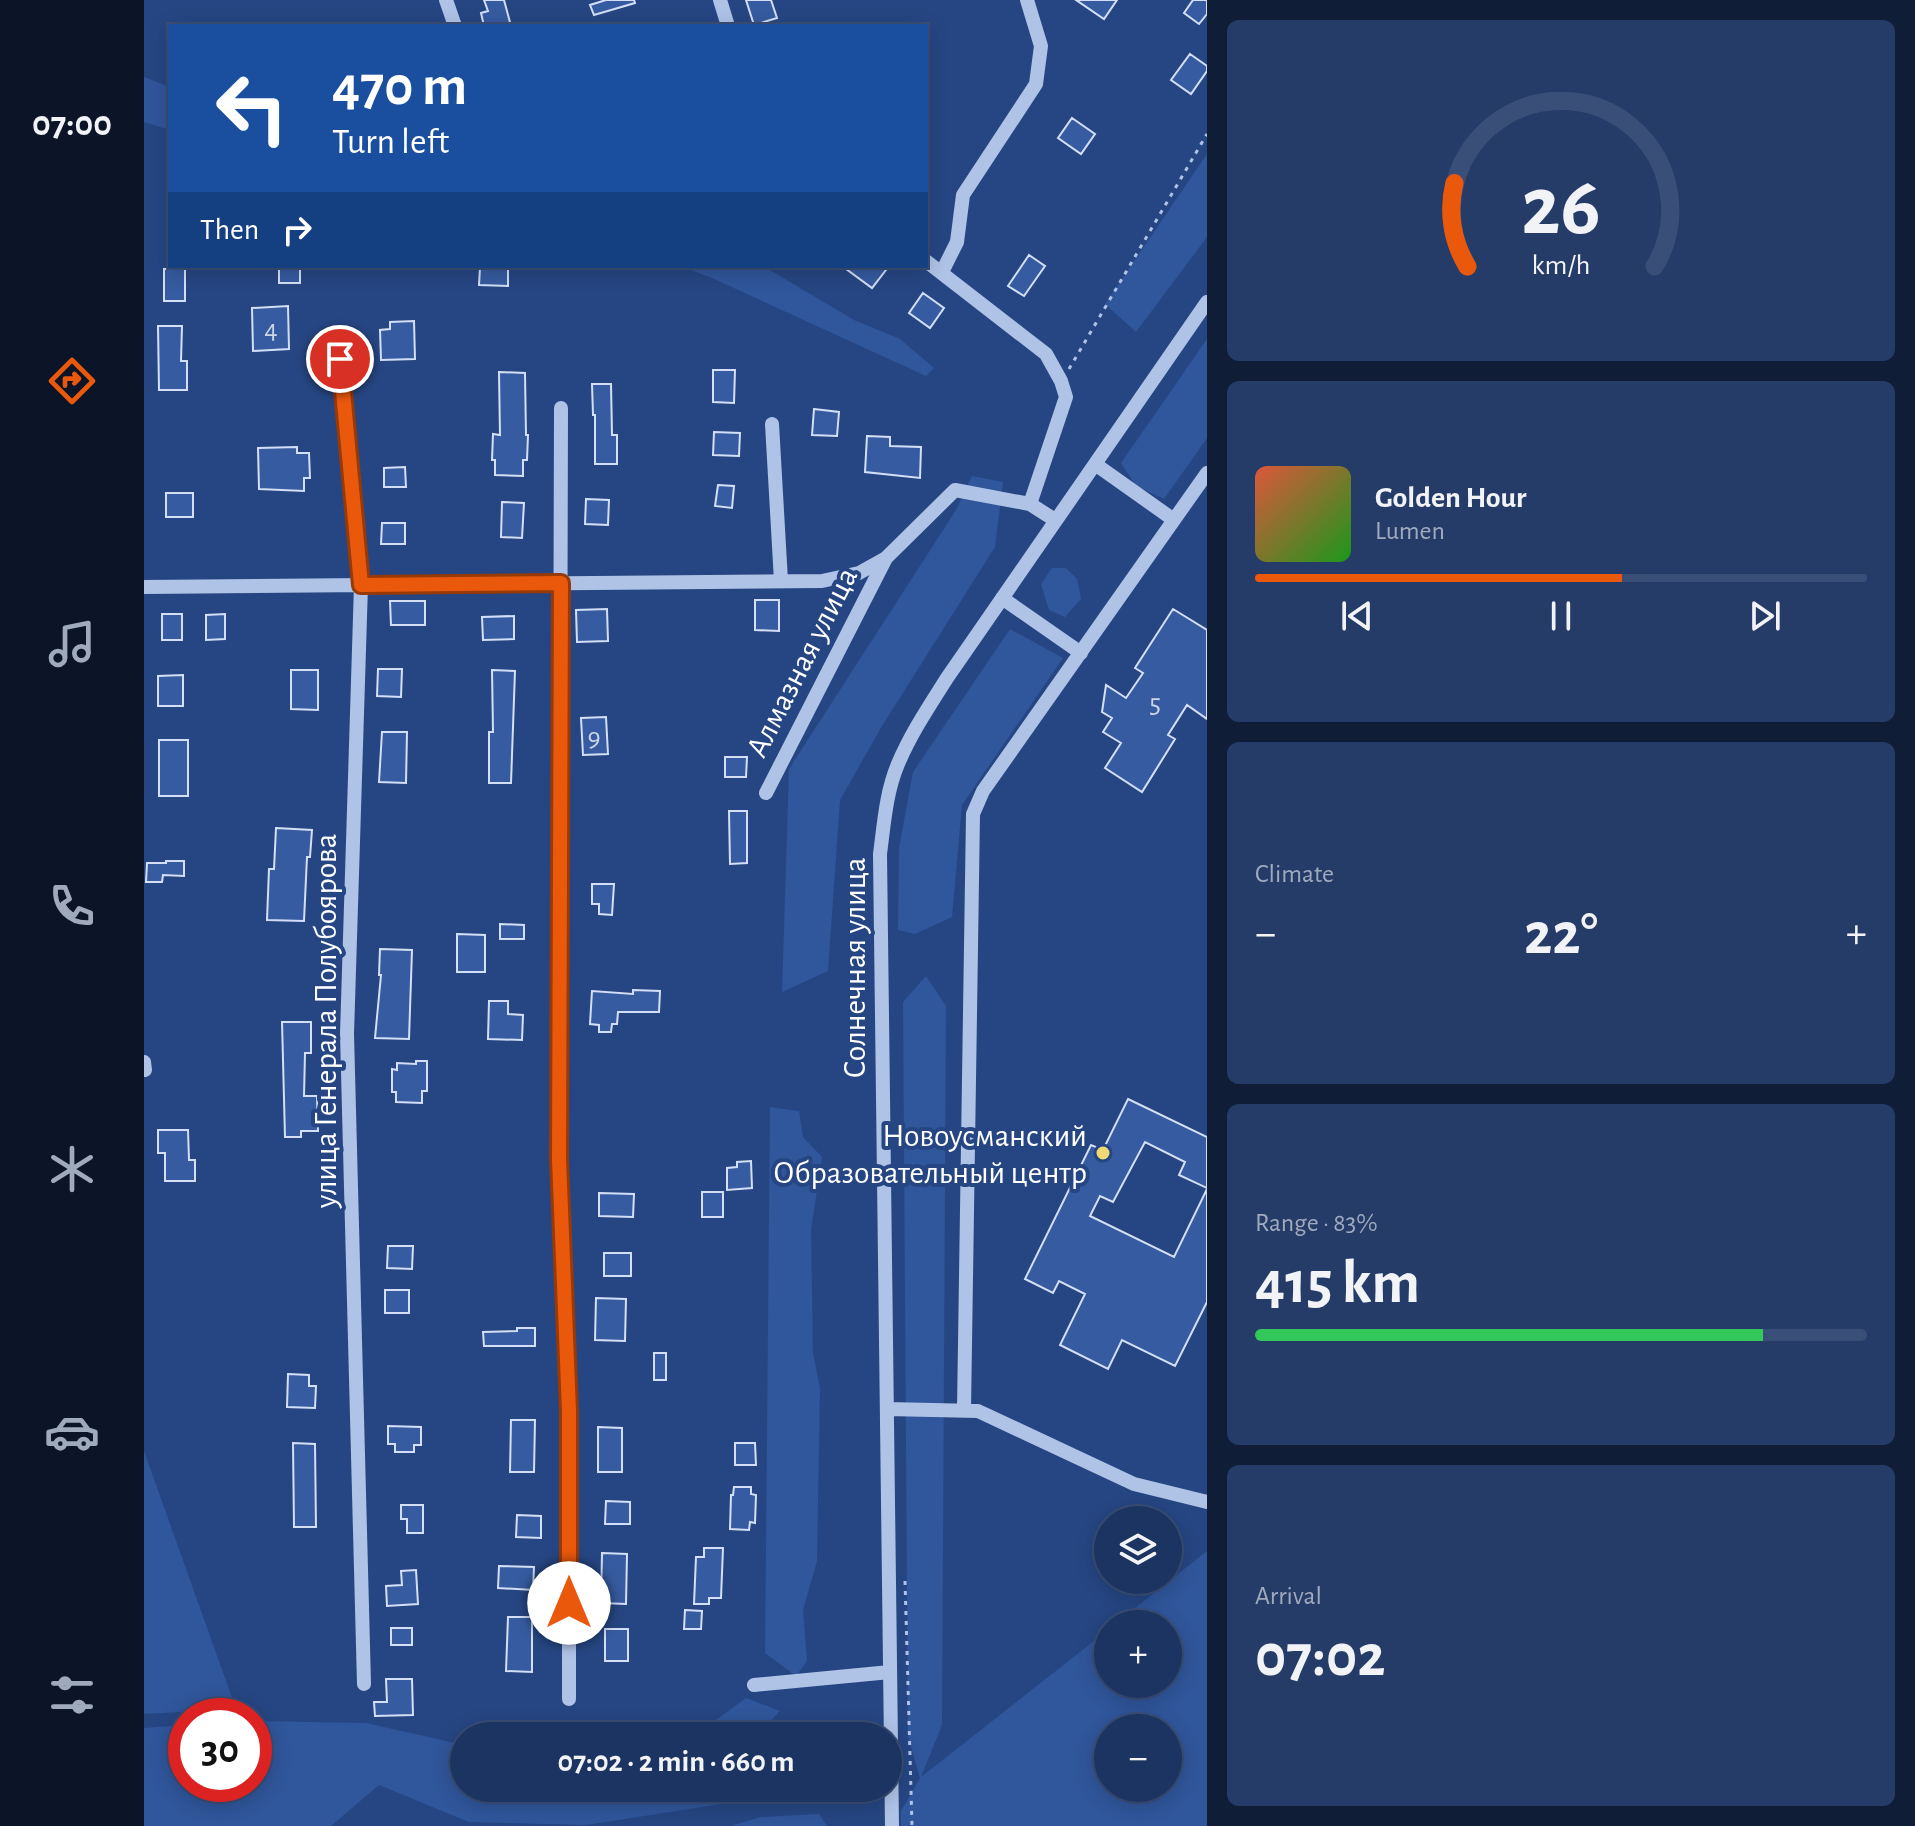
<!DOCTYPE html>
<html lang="en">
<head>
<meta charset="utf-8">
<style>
  body { margin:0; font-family:"Alegreya Sans",sans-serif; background:#253c68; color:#f1f3f6; height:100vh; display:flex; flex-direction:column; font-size:30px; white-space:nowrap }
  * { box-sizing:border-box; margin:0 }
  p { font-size:26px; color:#a0aabe }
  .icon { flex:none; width:44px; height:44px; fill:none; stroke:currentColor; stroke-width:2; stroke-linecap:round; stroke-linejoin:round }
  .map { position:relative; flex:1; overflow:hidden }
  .sheet { display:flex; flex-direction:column; gap:20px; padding:20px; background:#0f1d36; width:708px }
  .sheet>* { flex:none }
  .top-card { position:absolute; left:24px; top:24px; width:760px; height:244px; border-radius:0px; box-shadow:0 4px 20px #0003,0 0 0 2px #3a4f77; background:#1a4fa0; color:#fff; overflow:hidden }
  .fabs { position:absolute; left:950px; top:1506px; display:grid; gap:16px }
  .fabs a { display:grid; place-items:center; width:88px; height:88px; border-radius:50%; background:#1c3462; box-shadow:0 4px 20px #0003,0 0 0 2px #3a4f77; font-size:40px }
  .speed { position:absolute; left:24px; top:1698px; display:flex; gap:16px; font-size:40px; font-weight:700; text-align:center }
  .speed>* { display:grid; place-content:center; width:104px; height:104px; border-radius:50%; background:#1c3462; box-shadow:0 4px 20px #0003,0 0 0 2px #3a4f77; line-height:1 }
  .speed .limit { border:12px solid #d22; background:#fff; color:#111 }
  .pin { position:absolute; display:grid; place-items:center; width:68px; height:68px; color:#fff; margin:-34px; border:4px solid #fff; border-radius:50%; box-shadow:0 2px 8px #0007 }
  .me { position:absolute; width:88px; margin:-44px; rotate:0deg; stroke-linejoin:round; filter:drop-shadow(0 0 6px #0008) }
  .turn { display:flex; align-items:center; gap:28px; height:168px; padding:0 32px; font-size:36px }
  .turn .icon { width:104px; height:104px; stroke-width:2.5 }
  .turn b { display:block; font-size:56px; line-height:68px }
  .then { display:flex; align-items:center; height:76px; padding:0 32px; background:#0003; gap:16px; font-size:30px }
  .big { font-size:60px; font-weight:700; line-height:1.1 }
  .sheet .card { flex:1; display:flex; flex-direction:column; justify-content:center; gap:12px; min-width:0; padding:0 28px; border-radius:12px; background:#253c68 }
  .sheet .dial { align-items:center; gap:0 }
  .dial svg { height:208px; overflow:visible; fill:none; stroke:#3a4f77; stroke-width:7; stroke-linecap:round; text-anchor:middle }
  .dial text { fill:#f1f3f6; stroke:none }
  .song { display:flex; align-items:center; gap:24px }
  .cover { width:96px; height:96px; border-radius:12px; background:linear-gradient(135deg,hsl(10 70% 55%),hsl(120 70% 35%)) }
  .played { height:8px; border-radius:4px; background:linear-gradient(90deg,#ea580c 60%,#3a4f77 60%) }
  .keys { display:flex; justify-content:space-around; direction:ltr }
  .heat { display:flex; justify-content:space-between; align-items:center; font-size:44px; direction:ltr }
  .charge { height:12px; border-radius:6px; background:linear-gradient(90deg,#34c759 83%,#3a4f77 0) }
  .trip { position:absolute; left:306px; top:1722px; width:452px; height:80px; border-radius:40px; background:#1c3462; box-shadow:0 4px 20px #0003,0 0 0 2px #3a4f77; font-weight:700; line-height:80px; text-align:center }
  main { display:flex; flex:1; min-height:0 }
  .dock { display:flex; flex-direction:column; width:144px; justify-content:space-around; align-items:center; background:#0b1527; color:#a0aabe }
  .dock .icon { width:56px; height:56px }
  .dock .on { color:#ea580c }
  .dock b { font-size:36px; color:#f1f3f6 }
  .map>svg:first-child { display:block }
  .green { fill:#30569b; fill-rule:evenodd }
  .building { fill:#365ba0; stroke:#d3dff6; stroke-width:2 }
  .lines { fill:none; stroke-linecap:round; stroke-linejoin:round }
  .path { stroke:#afc3e7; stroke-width:3; stroke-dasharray:4 6; stroke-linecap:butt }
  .minor { stroke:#afc3e7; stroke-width:14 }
  .route-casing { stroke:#983908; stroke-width:20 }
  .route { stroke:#ea580c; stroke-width:14 }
  .poi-dot { fill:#f0d974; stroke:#264683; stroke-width:3 }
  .labels { text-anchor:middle; stroke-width:8; stroke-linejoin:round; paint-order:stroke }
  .number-label { font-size:28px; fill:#cdd6e7 }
  .street-label { font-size:32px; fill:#fff; stroke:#264683 }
  .poi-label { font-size:32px; fill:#fff; stroke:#264683; text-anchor:end }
</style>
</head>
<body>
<main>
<nav class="dock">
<b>07:00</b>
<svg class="icon on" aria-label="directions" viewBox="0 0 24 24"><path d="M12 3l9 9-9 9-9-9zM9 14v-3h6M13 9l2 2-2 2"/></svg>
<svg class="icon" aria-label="music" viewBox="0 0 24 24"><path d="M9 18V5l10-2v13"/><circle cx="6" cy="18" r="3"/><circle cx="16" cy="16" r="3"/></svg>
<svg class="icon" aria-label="phone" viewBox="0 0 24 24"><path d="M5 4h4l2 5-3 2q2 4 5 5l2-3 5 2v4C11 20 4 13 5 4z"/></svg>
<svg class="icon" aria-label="climate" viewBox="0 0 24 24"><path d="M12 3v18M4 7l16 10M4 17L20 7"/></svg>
<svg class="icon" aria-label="car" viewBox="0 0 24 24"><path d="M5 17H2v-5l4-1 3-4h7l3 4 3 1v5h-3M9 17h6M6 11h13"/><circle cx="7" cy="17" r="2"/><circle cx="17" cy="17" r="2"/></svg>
<svg class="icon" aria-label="filters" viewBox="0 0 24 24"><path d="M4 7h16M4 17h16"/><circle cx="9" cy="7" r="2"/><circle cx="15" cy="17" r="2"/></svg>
</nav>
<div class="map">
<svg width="1063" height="1826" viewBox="0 0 1063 1826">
  <rect width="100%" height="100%" fill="#264683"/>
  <path class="green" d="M0 77 26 87V130L0 122Z
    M1063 154V237L992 332 961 304Z
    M536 266H619L710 320 756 339 790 368 782 376 568 278Z
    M1063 339V438L1020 499 992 486 977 463Z
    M828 476 859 482 851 547 738 726 696 800 684 971 638 992 645 769 812 510Z
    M908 568H922L933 579 937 599 921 617 905 610 897 584Z
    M866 629 919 658 818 805 808 917 771 934 754 930 755 848 769 772Z
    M782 976 802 1006 798 1725 777 1777 964 1630V1684H1024V1624H971L1063 1551V1826H757V1811L776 1778 764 1737 759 1002ZM964 1728H1024V1788H964Z
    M626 1107 655 1111 659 1137 678 1157 667 1230 669 1353 676 1388 673 1561 659 1610 663 1661 652 1676 621 1653Z
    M0 1451 92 1709 0 1714Z
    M602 1698 636 1711 612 1736H550Z
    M110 1721 222 1723 320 1745V1788H663V1791L442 1825 325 1822 235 1785 187 1826H0V1728L42 1725V1784H110Z
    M675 1814 683 1826H587L617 1817Z"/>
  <path class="building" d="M340 0H360L367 26H340L337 13 344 11Z
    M462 0H490L491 3 450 15 446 5Z
    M602 0H627L633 18 610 25Z
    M932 0H973L960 19Z
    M1049 0H1063V14L1055 24 1040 13Z
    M1046 54 1063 66V71L1047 94 1027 80Z
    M928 118 951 134 937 154 914 138Z
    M885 255 901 266 880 296 864 286Z
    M135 266H156V283H135Z
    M698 266H745L728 288Z
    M336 268 364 269V286L335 285Z
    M20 269H41V301H20Z
    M779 293 800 308 786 328 765 313Z
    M144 306 145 349 109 351 108 308Z
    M270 321 271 359 237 360 236 330 246 329V322Z
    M14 326H38L37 361H43V390H15Z
    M569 370H591L590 403 569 402Z
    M355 372 381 373 382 435H384L383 460H379V476L351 475V460H348L349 434 356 435Z
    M448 384H467L468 435H473V464H451V415H449Z
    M670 409 695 412 693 436 668 435Z
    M570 432 596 433 595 456 569 455Z
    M723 436 746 437V446L777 447 776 478 721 472Z
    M153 447V453H165L166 478H160V491L115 489 114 448Z
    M261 467 262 487H240V468Z
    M574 485 590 486 588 508 571 506Z
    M22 493H49V517H22Z
    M442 499 465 500 464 525 441 524Z
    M358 502 380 503 378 538 357 537Z
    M238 523H261V544H237Z
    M611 600H635V631L611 630Z
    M246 601H281V625H247Z
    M463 609 464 641 433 642 432 610Z
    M1029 609 1063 630V719L1043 705 1024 735 1031 739 998 792 961 768 977 743 959 732 968 718 958 712 962 685 982 698 999 673 991 668Z
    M18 614H38V640H18Z
    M81 614V639L62 640V615Z
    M370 616V639L339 640 338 617Z
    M234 669H258L257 697 233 696Z
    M147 670H174V710L147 709Z
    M348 670 371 671 367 783H345V732H349Z
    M39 675V706H14V676Z
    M462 717 464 754 439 755 437 718Z
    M238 732H263L262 783 235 782Z
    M15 740H44V796H15Z
    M581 757H603L602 777H581Z
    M585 811H603V863L586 864Z
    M132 828 168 830 166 857H163L160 921 123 920 125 869H130Z
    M22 861H40V876L19 875 18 882H2L3 863H22Z
    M448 884H470L468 915 455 914V904H448Z
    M356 924 380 925V939H356Z
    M313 934 341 935V972H313Z
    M236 949 268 950 265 1039 231 1038 237 975H235Z
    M489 990 516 991 515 1012H474L473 1024H468L467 1032H455V1025L446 1024 448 991 489 994Z
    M345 1001H364V1014L379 1015 378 1040 344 1039Z
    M138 1022H167V1053H161L160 1096H173L174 1131H157V1137H141Z
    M272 1061H283V1091H278V1103L252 1102V1092H248V1069L253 1070V1063L272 1064Z
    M984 1099 1063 1137V1188L1035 1175 1041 1162 1001 1142 969 1202 956 1196 946 1216 1030 1257 1063 1189V1302L1031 1366 978 1340 964 1369 916 1345 941 1294 915 1281 909 1293 881 1279 947 1145 959 1150Z
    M14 1130H44L45 1160H51V1181H21V1153H14Z
    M607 1161 608 1188 583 1190V1168L593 1167V1162Z
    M558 1192H579V1217H558Z
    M455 1193 490 1194 489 1217 455 1216Z
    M244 1246H269L268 1269 243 1268Z
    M460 1253H487V1276H460Z
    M241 1290H265V1313H241Z
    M452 1298 482 1299 481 1341 451 1340Z
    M373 1328H391V1346H340L339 1332 373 1331Z
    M510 1353H522V1380H510Z
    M144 1374 165 1375V1386H172L171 1408 143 1407Z
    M367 1420H391L390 1472H366Z
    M244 1426 277 1427V1445H270V1452H251V1444H244Z
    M454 1427 478 1428V1472H454Z
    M149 1443 171 1444 172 1527H150Z
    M591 1443H611L612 1465H591Z
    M590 1487H607V1494L612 1495 611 1523 606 1522 605 1530 586 1529 587 1495H589Z
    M462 1501 486 1502V1524H461Z
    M257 1505H279V1533H263V1519H257Z
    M373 1515 397 1516V1538L372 1537Z
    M560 1548H579L577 1598H565V1604H550L552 1557H560Z
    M458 1553 483 1554 482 1604 457 1603Z
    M355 1566 390 1567 389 1590 354 1588Z
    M272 1570 274 1604 243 1606 242 1586 258 1585 257 1571Z
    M541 1610 558 1611 557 1629H540Z
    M364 1617H388V1672L362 1671Z
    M247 1628H268V1645H247Z
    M461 1629H484V1661H461Z
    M242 1679H268L269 1715 231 1716 230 1702H243Z"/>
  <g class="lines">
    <path class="path" d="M925 369 1063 134
      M761 1581 768 1826"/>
    <path class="minor" d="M302 0 311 26
      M576 0 584 26
      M782 261 902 354 917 381 922 397 886 504 911 520
      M798 272 813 242 819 195 892 84 897 46 883 0
      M196 359 217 585 203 1034 220 1684
      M417 408 415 1159 425 1411V1699
      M628 424 637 581
      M951 464 1030 520
      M0 587 678 581 715 573 742 558 811 490 886 504
      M858 598 937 653
      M622 793 742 558
      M0 1062 1 1070
      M743 1409 834 1411 990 1484 1063 1502
      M820 1410 829 814 839 791 1063 473
      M610 1685 746 1672
      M748 1826 736 854C740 824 742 792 754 764 767 733 786 705 803 678L1063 302"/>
  </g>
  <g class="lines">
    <g class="route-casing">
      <path id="route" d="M196 359 217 585 417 583 415 1159 425 1411V1603"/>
    </g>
    <use href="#route" class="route"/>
  </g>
  <circle class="poi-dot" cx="959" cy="1153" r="8"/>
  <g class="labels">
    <g class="number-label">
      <text x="127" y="338">4</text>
      <text x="1011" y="712">5</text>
      <text x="450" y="746">9</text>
    </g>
    <g class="street-label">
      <text transform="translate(657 662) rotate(-63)" y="11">Алмазная улица</text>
      <text transform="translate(710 968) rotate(-90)" y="11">Солнечная улица</text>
      <text transform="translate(181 1021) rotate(-90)" y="11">улица Генерала Полубоярова</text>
    </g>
    <g class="poi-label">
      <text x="943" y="1146">Новоусманский<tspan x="943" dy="37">Образовательный центр</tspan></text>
    </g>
  </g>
</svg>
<div class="fabs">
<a><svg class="icon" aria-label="layers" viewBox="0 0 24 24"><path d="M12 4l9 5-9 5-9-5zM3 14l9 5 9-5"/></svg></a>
<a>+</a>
<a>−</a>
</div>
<div class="speed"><div class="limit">30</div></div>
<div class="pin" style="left:196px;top:359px;background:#d93025"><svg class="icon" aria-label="arrive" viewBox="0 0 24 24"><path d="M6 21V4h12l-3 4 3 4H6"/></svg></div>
<svg class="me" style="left:425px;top:1603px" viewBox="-20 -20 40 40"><circle r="19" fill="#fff"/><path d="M0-13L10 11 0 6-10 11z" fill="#ea580c"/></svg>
<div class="trip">07:02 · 2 min · 660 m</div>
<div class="top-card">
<div class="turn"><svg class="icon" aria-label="left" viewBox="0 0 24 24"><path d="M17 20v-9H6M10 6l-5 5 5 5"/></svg><div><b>470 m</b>Turn left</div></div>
<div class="then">Then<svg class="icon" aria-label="right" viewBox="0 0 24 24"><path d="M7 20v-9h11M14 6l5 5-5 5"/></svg></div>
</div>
</div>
<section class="sheet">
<div class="card dial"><svg viewBox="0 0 100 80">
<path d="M14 69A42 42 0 1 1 86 69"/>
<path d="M14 69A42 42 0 0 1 9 37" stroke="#ea580c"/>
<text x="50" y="56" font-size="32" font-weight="700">26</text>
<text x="50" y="72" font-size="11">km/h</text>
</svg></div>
<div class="card">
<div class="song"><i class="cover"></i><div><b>Golden Hour</b><p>Lumen</p></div></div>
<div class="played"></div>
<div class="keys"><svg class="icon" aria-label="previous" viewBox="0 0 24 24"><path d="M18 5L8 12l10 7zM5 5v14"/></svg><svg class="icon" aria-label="pause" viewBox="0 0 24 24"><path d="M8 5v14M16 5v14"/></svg><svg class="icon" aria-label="next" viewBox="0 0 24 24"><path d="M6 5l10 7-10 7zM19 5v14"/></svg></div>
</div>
<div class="card"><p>Climate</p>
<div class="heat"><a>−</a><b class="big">22°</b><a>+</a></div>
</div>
<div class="card"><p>Range · 83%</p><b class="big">415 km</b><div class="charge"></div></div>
<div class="card"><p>Arrival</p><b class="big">07:02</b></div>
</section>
</main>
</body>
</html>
